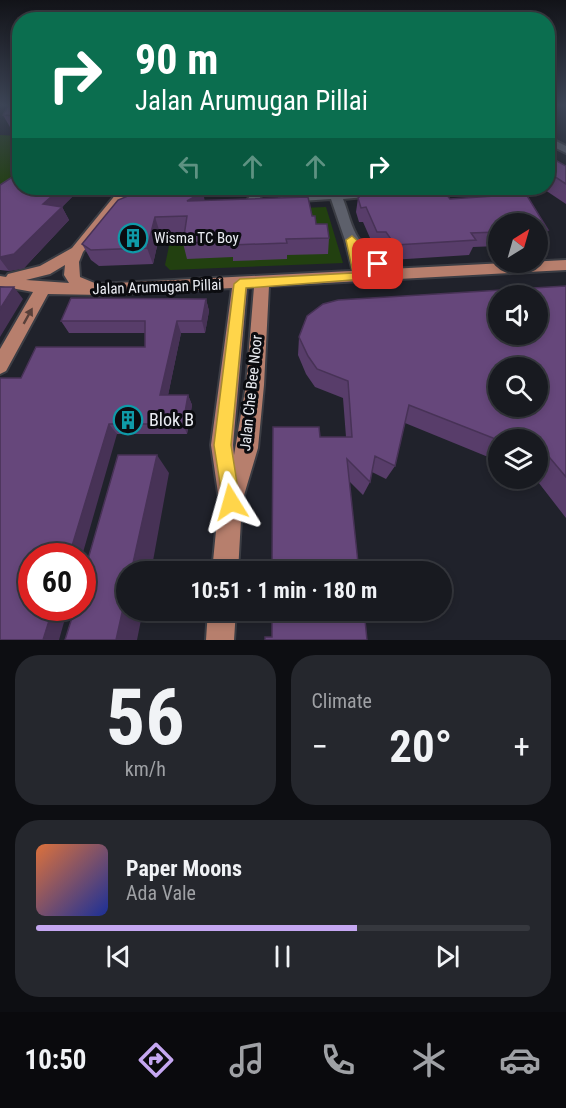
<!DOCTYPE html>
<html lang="en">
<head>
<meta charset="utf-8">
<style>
  body { margin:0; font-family:"Roboto Condensed",sans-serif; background:#25272d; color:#f1f3f6; height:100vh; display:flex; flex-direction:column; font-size:22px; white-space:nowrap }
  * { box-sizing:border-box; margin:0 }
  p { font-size:20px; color:#9fa1a5 }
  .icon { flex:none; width:33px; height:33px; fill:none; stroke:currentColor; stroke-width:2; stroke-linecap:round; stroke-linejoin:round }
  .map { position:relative; height:640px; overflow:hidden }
  .side { display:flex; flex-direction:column; gap:15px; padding:15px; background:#0d0e12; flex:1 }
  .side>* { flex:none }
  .banner { position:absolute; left:12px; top:12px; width:543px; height:183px; border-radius:24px; box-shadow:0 3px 9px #0003,0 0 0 2px #36383e; background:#0b6e4f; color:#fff; overflow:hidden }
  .needle { width:39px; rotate:37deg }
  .controls { position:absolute; left:488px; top:213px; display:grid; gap:12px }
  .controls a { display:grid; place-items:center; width:60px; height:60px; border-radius:50%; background:#181a20; box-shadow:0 3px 9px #0003,0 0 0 2px #36383e; font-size:30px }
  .speed { position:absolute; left:18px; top:543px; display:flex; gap:12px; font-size:30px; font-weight:700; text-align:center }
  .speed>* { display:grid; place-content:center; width:78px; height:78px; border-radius:50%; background:#181a20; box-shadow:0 3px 9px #0003,0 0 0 2px #36383e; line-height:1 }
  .speed .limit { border:9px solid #d22; background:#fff; color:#111 }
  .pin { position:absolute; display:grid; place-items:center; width:51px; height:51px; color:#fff; margin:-26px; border-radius:12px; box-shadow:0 3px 9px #0006 }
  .me { position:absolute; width:66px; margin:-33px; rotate:352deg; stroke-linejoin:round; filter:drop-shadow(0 0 4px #0008) }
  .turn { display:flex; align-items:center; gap:21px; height:126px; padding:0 24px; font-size:27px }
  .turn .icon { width:78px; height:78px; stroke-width:2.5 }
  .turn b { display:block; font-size:42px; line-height:51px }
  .lanes { display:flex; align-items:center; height:57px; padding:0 24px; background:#0003; justify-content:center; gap:30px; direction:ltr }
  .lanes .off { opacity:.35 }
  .big { font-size:45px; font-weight:700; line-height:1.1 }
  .side .card { flex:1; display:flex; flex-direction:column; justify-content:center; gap:9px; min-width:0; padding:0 21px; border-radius:24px; background:#25272d }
  .side .dial { align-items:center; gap:0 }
  .dial b { font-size:78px; line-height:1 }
  .song { display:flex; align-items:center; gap:18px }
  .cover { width:72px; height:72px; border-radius:9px; background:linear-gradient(135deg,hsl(20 70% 55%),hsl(230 70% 35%)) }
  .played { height:6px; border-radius:3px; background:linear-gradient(90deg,#c5a7f1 65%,#36383e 65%) }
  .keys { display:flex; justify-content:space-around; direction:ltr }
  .heat { display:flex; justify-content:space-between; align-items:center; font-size:33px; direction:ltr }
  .side .tiles { flex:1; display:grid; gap:15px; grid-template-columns:1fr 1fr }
  .card:last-child { grid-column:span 2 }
  .trip { position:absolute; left:116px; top:561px; width:336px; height:60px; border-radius:30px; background:#181a20; box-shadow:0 3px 9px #0003,0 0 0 2px #36383e; font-weight:700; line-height:60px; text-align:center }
  .dock { display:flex; height:96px; justify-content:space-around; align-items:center; background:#0a0a0d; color:#9fa1a5 }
  .dock .icon { width:42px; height:42px }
  .dock .current { color:#c5a7f1 }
  .dock b { font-size:27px; color:#f1f3f6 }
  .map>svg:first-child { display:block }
  .green { fill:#224010 }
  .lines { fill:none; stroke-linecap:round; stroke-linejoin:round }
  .minor-casing { stroke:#3b3d44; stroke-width:4 }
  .primary-casing { stroke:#3b3d44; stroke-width:4 }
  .minor { fill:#5d606b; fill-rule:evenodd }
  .primary { fill:#b77f6d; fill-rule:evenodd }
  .wall { fill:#583d6a }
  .shaded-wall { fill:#473256 }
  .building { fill:#66477b; stroke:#473256; stroke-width:1.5; fill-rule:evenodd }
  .oneway { fill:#58403a }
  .route { fill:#ffd54a; stroke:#a68a30; stroke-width:1.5 }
  .labels { text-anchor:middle; stroke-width:6; stroke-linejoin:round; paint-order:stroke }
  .poi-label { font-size:15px; fill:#eaecf2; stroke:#0b0c10; text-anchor:start }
  .street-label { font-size:15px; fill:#eaecf2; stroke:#0b0c10 }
  .near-poi-label { font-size:18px; fill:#eaecf2; stroke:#0b0c10; text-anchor:start }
</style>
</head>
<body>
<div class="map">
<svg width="566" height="640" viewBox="0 0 566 640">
  <rect width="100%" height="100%" fill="#20222b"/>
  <path class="green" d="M0 135 20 136 19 184 0 197Z
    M326 207 343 263 170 270 165 265 176 213Z"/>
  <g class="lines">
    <g class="minor-casing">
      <path id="minor" d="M548 137 566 146V153L548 144Z
        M151 188H163L150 206H142L140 203Z
        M254 188H265L258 202 254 203 248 199Z
        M383 189 387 191V195L343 199C348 211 351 228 359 239 369 253 393 261 402 275L395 280 373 267 363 258 367 277 360 282 355 281 345 240 331 199 286 202 280 198 286 194Z"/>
    </g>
    <g class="primary-casing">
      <path id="primary" d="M121 188H133L83 252 79 262 80 277 97 284 566 260V270L269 286 264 385 258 448 242 502 238 572H212L219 500 211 445 232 288 103 295 48 294 6 371 0 374V349L33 292 0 286V276L6 277 8 274 40 266 72 248ZM65 265 64 275 69 283 26 280 50 274ZM254 287 246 385 234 455 233 445 247 288Z
        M208 610H236L234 640H206Z"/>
    </g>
    <use href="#minor" class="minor"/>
    <use href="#primary" class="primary"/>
  </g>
  <path class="wall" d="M2 104H20V128L10 127 3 115 7 107Z
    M548 156 566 166V204L542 188H548Z
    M0 185 20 188H103L92 196 76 193 62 207 69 220 24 268 9 271 0 270Z
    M163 188H239L227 194 203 195 204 200 312 216 316 224 329 238 328 254 287 255V259L233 261V257L187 259 183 243 184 233H160L153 264 99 266 91 260 82 244 167 192 164 190Z
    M275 188H441L450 199 526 194 548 230 538 244H537V224H498V246L473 247 469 255 391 260 382 246 374 247 363 222H359L356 212 358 198 369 189 282 192Z
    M566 286V518L535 478H537V440H498V461L405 423 395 466 386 479 372 472 370 482 363 495 349 481 320 437H346L343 398 315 387 306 374 298 355 299 337Z
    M206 299 209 311 205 333H181L168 395H188L192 405 187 434H117L21 378 145 347V333H69L61 321Z"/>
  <path class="shaded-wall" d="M61 188H73L76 193 50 218 43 204Z
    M88 188H103L92 196Z
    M227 188H239L227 194Z
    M203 192 206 207 187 201Z
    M62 207 69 220 24 268 9 271 0 259V257Z
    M155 217 160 233 153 264 147 248Z
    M14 287 23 299 0 337V309Z
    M206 299 209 311 205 333 202 321Z
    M177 321 181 333 166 405 160 395Z
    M188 395 192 405 187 434 183 424Z
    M109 424 117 434 82 556H69Z
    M157 455 169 473 151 572H131Z
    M126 595V610H143L137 640H116Z
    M53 608H68L59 640H43Z"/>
  <path class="building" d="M9 104H20V116L3 115Z
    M548 156 566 166V184L548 172Z
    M20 172V188H61L43 204 62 207 14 254 0 257V185Z
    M370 188H441L450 199 526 194 548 230H537V224H498V232L471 233 476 240 395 245 386 232H377L366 207 361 208 358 198Z
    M203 192 187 201 308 197 312 216H315L316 224H327L329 238 286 239 287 243 231 245 232 241 183 243 187 216 155 217 147 248 91 250 82 244 118 200 135 193Z
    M566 286V477L545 452 537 454V440H498L409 405 395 466 375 456 370 482 347 459 359 572H272L273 427H319L320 437H352L348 381 317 369 308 356 299 337 307 316 323 304 338 300ZM498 296H537V334H498ZM498 368H537V406H498Z
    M0 287H14L0 309Z
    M71 298 206 299 202 321H177L160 395H188L183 424H109L69 556H32V608H53L43 640H0V378H21L36 347H145V321H61Z
    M118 455H157L131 572H126V595L116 640H65L75 608H82V580Z
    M272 610H364L367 640H265V637H272Z"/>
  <defs><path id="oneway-solid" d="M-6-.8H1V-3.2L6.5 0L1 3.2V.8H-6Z" transform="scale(1.5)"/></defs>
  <use class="oneway" href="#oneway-solid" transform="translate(28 316) rotate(-61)"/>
  <linearGradient id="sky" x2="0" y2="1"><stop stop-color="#121318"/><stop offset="0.54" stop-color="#3c4455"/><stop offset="1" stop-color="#3c4455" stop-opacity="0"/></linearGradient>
  <rect width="566" height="194" fill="url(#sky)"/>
  <path class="route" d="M352 236 384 264 378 268 361 255 366 276 365 279 246 288 231 445 240 502 237 509 231 512 224 509 214 445 234 284 240 279 353 273 346 240Z"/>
  <defs>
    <g id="building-ring" transform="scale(1.5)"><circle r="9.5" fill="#0b0c10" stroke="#0f9aa8" stroke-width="1.5"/><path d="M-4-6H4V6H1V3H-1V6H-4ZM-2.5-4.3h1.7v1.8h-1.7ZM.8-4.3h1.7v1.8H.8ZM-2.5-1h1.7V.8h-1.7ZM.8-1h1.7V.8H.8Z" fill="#0f9aa8"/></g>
  </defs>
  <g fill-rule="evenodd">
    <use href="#building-ring" x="133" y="238"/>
    <use href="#building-ring" x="128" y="420"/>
  </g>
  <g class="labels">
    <g class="poi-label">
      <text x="154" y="243">Wisma TC Boy</text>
    </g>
    <g class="street-label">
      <text transform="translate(157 287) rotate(-2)" y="5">Jalan Arumugan Pillai</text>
      <text transform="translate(251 393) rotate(-84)" y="5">Jalan Che Bee Noor</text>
    </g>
    <g class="near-poi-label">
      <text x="149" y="426">Blok B</text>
    </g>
  </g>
</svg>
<div class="controls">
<a><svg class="needle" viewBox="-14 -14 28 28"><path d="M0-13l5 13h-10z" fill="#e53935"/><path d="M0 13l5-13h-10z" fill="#9fa1a5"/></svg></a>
<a><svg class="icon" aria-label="sound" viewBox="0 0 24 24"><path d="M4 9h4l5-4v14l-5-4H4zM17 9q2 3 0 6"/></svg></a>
<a><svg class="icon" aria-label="search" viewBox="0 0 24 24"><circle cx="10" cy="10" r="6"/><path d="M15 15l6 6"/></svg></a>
<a><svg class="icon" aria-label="layers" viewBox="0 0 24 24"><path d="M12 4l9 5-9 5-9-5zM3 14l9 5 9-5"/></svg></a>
</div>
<div class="speed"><div class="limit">60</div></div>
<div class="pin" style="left:378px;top:264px;background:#d93025"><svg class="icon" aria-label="arrive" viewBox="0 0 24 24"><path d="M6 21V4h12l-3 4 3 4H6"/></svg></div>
<svg class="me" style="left:231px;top:502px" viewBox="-20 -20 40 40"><path d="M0-17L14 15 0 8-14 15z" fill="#ffd54a" stroke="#fff" stroke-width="4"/></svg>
<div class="trip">10:51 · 1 min · 180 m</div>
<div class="banner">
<div class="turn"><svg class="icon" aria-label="right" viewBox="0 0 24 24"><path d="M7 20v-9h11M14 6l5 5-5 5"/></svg><div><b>90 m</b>Jalan Arumugan Pillai</div></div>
<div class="lanes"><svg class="icon off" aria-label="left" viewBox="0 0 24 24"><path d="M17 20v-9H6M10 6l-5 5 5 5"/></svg><svg class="icon off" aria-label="ahead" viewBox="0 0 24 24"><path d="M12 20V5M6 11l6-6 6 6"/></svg><svg class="icon off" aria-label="ahead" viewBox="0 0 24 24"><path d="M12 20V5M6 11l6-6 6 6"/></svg><svg class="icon" aria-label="right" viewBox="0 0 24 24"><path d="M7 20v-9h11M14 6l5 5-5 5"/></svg></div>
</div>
</div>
<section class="side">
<div class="tiles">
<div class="card dial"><b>56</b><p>km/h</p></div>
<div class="card"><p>Climate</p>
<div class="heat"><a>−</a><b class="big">20°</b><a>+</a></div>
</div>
<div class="card">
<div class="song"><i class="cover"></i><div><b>Paper Moons</b><p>Ada Vale</p></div></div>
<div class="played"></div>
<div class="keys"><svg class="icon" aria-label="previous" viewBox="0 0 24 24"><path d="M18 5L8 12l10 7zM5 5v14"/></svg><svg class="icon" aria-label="pause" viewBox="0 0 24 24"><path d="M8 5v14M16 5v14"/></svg><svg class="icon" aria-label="next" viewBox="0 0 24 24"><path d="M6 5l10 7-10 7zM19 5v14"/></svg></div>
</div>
</div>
</section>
<nav class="dock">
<b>10:50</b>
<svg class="icon current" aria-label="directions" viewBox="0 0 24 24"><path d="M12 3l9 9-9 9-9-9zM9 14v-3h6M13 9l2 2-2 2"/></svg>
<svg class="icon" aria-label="music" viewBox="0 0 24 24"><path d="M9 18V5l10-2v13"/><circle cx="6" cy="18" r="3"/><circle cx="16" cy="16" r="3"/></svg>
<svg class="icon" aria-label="phone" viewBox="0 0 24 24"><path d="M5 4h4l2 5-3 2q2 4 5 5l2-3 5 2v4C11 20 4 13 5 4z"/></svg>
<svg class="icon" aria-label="climate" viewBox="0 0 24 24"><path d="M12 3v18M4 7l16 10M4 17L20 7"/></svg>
<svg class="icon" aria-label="car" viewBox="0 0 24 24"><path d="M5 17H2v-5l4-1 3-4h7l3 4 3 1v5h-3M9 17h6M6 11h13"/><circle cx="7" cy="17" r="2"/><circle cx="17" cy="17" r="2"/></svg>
</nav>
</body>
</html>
